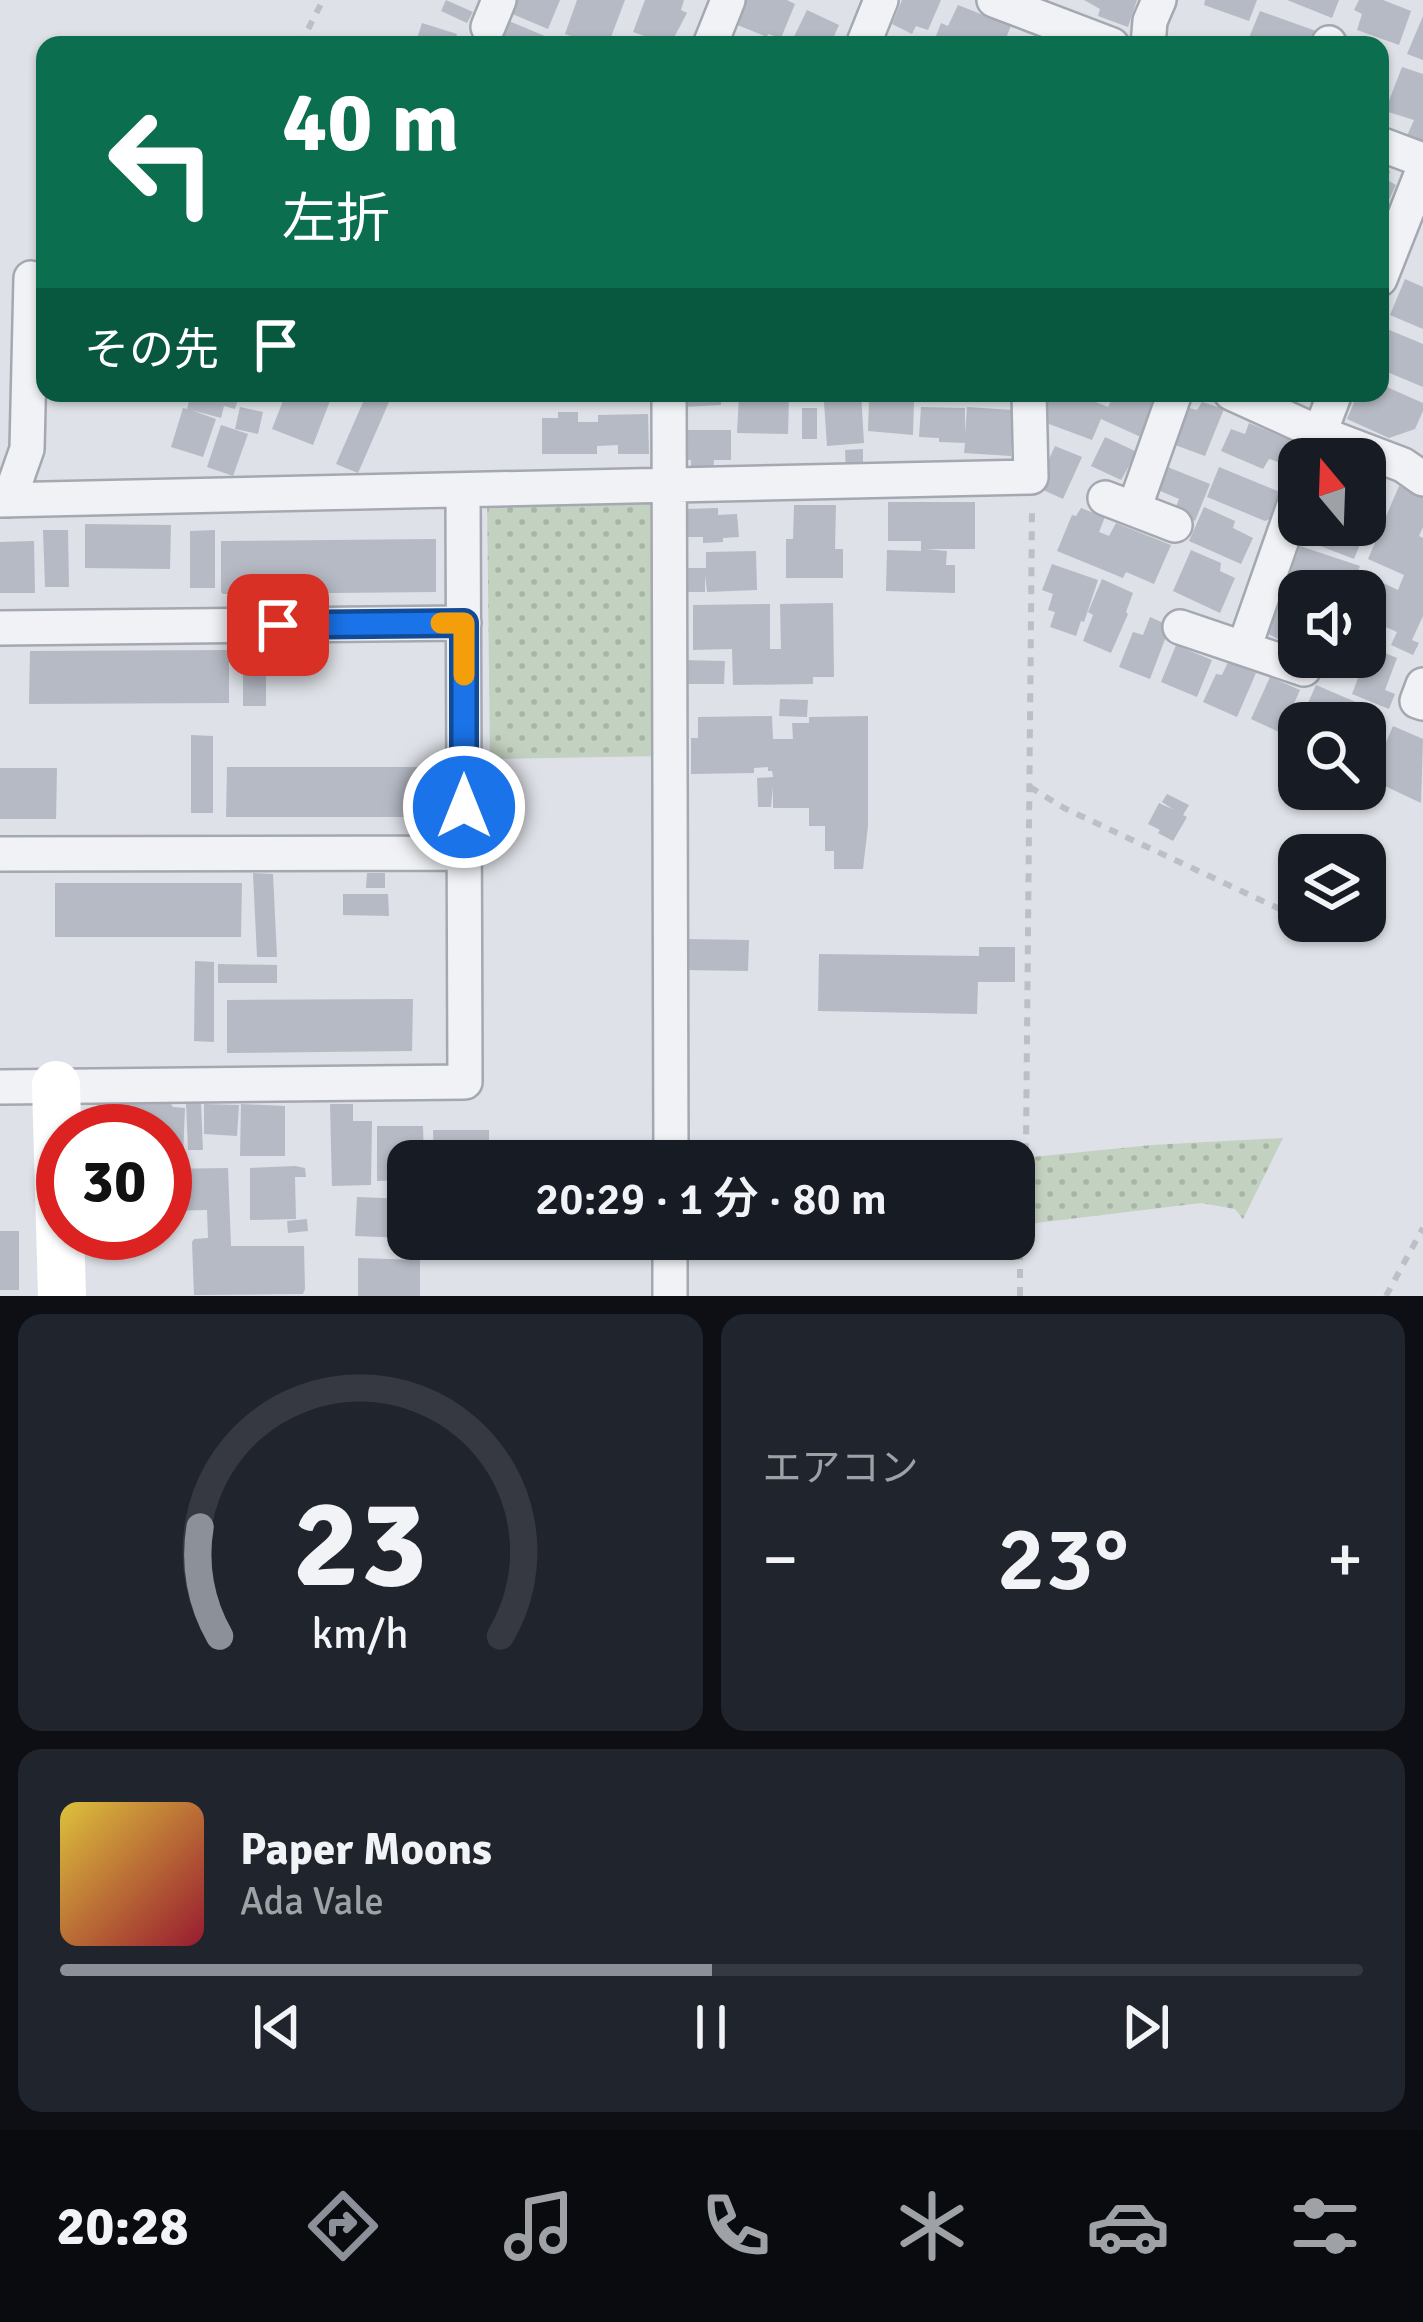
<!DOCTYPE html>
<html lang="ja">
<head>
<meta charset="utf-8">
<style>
  body { margin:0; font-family:Signika,"Noto Sans JP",sans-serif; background:#20242c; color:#f1f3f6; height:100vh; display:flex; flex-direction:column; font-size:45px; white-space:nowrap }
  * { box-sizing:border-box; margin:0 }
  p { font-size:39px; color:#9ea1a6 }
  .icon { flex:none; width:66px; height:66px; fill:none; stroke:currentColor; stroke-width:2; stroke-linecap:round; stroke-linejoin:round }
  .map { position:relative; height:1296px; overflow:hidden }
  .side { display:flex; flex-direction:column; gap:18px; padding:18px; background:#0d0f14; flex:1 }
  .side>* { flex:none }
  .hud { position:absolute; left:36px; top:36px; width:1353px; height:366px; border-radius:24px; box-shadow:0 3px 9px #0004; background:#0b6e4f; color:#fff; overflow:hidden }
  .needle { width:78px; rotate:341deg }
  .controls { position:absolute; left:1278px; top:438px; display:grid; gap:24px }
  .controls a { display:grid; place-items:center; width:108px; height:108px; border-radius:24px; background:#171b24; box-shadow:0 3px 9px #0004; font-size:60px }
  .speed { position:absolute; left:36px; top:1104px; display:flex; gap:24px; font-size:60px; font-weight:700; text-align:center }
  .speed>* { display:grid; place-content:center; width:156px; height:156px; border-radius:50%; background:#171b24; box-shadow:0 3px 9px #0004; line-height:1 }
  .speed .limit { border:18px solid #d22; background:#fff; color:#111 }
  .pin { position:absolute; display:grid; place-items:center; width:102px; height:102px; color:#fff; margin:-51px; border-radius:24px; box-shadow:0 6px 18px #0006 }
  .me { position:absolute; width:132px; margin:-66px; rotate:0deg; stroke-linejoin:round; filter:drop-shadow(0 0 9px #0008) }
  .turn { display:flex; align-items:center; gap:42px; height:252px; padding:0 48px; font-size:54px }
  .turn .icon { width:156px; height:156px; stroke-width:2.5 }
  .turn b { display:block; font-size:84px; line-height:102px }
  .then { display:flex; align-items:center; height:114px; padding:0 48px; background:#0003; gap:24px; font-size:45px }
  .big { font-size:90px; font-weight:600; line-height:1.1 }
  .side .card { flex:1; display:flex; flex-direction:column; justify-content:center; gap:18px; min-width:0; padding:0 42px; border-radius:24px; background:#20242c }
  .side .dial { align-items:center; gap:0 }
  .dial svg { height:312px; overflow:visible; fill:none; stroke:#363941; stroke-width:7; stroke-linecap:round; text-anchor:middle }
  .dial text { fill:#f1f3f6; stroke:none }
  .song { display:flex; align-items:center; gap:36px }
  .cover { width:144px; height:144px; border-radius:18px; background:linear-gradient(135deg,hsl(50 70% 55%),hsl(350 70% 35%)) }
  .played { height:12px; border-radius:6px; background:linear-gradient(90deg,#8c9099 50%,#363941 50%) }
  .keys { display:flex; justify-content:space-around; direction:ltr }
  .heat { display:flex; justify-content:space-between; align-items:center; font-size:66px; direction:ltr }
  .side .tiles { flex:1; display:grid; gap:18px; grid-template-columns:1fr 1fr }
  .card:last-child { grid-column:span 2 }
  .trip { position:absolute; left:387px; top:1140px; width:648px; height:120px; border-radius:24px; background:#171b24; box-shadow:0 3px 9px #0004; font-weight:600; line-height:120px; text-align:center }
  .menu { display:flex; height:192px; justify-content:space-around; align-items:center; background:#090b0e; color:#9ea1a6 }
  .menu .icon { width:84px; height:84px }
  .menu .selected { color:#8c9099 }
  .menu b { font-size:54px; color:#f1f3f6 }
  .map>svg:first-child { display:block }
  .grass { fill:url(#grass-dots) }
  .building { fill:#b6bac4 }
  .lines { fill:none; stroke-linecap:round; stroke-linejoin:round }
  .street-casing { stroke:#a4a8b1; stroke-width:38 }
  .path { stroke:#bdbfc6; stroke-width:6; stroke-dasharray:9 9; stroke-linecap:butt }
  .street { stroke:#f1f2f6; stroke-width:33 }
  .secondary { stroke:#fff; stroke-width:48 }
  .route-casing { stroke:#114b97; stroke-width:30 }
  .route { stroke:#1a73e8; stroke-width:21 }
  .slow { stroke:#f59e0b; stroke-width:21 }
</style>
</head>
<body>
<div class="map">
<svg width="1423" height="1296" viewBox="0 0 1423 1296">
  <defs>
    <pattern id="grass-dots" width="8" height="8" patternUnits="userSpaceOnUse" patternTransform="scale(3)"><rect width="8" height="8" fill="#c3d1c0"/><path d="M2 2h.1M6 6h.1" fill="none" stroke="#a8b4a6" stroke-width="1.8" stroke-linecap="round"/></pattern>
  </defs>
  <rect width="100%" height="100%" fill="#dee1e7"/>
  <path class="grass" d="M663 493V756L490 759 487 494Z
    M1283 1138 1243 1219 1235 1209 1201 1203 1028 1224 1032 1157 1152 1145Z"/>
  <path class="building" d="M446 0 473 12 467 23 441 11Z
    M516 0H560L548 29 510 13Z
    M577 0H625L608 45H596L565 34Z
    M645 0H684L681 10 687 13 670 45 633 32Z
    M744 0H787L795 4 781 38 768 34 767 37 735 24Z
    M902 0H941L928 30 916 26 912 34 892 24Z
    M1084 0H1137L1128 27 1098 16 1100 9Z
    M1205 0H1257L1249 21 1204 5Z
    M1287 0H1339L1332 18Z
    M1359 0H1383L1411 11 1399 45 1357 30 1362 14 1354 10Z
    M958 5 1011 26 1003 45H958L936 36 941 23 948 26Z
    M807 10 839 25 830 45H790Z
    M1260 11 1316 31 1311 45H1246Z
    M1423 16V60L1407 54Z
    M509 21 566 45H499Z
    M422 23 457 34 454 45H415Z
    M1402 67 1423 74V145L1406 138 1414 120 1385 111Z
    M1380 167 1390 171 1387 180 1396 185 1385 208 1380 206Z
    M1405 279 1423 287V329L1390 315Z
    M1387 329 1423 344V387L1380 369V347Z
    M1380 384 1423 403V411L1415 429 1389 438 1347 419 1358 393H1380Z
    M191 393H240L235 409 224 406 221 418 191 410 216 419 203 457 171 447 183 408 187 409Z
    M286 393H333L313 445 272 429Z
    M367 393H393L358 473 336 464Z
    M683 393H721V405L683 407Z
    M855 393H861L864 443 827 446 824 402 839 401V396Z
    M1051 393 1063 397 1065 393H1074L1108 407 1115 393H1145L1143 398 1155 404 1143 438 1101 419 1092 440 1041 421Z
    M739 396 789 397 788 434 737 433Z
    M869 399 914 400 913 435 868 431Z
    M1202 402 1224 409 1205 456 1175 445 1189 408 1197 410Z
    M240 407 263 412 258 434 235 429Z
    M921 407 965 408V434L967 407 1013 410 1011 456 964 453 965 443 939 442V438L919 437Z
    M802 408H817V439H802Z
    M558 412H578V422H598V415L648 414 649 454H618V445L597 446V454H542V418H558Z
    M1249 423 1290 440 1281 463 1269 459 1263 469 1221 451 1231 429 1245 434Z
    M221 425 248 434 233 476 207 467Z
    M681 430H731V460H714L713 476 691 475V460H685Z
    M1105 437 1137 452 1121 480 1091 466Z
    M1055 446 1082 457 1063 499 1041 489 1048 471 1045 468Z
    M863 449V473L846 474 845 450Z
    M1165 466 1210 484 1195 521 1174 512 1179 499 1156 489Z
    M1219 467 1280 492 1270 519 1265 521 1207 497Z
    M1365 468 1383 476 1372 506 1365 504Z
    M1399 486 1423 497V527L1419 536 1423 538V616L1412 640 1419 643 1413 655 1391 645 1397 632 1365 618V591H1359L1366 575 1398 590 1404 575 1368 559Z
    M888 502H975V549H926L947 551 946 565H955V593L886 591 887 550 921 551V541H888Z
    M794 505H836L835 549H843V578H786V539H793Z
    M1204 507 1235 521 1233 528 1253 538 1241 564 1189 541Z
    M718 508V515L737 514 739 537 723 538V542L703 543V537H686L685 509Z
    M1081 508 1105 517 1099 532 1109 536 1116 523 1171 545 1154 584 1126 572 1123 578 1057 551 1072 515 1076 516Z
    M1365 513 1372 516 1354 559 1302 539 1308 525H1365Z
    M85 524 171 525 170 569 85 568Z
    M43 530H68L69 587H45Z
    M215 530V588H190V531Z
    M436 539V592L223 594 221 592V541Z
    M34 541 35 593H0V542Z
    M1300 546 1360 566 1351 591H1299V649L1268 634 1279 606 1295 611 1297 606 1280 599Z
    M1191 550 1221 563 1220 571 1235 578 1220 613 1173 591Z
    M756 551 757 590 707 592 705 575V592H681L682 568H706V552Z
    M1052 564 1098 580 1084 622 1081 621 1076 636 1050 627 1055 612 1048 610 1053 594 1042 590Z
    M1102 579 1133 593 1126 612 1128 614 1111 653 1083 641 1093 615 1088 612Z
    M833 603 834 677H813V684L733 685 732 649 693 650V605L770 604V649H781L780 604Z
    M1150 617 1170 626 1150 679 1119 667 1133 632 1143 635Z
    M1365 636 1383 643 1380 651 1397 658 1385 690 1395 694 1389 709 1352 694 1358 678 1325 666 1328 657H1365Z
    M1176 645 1212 660 1197 697 1161 682Z
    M243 649 266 650V706H243Z
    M229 650V703L29 704 30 651Z
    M684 660 725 661 724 684H683Z
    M1228 662 1256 673 1237 717 1203 702 1216 674 1222 675Z
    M1270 677 1300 690 1281 733 1251 719Z
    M1316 685 1379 712 1368 739 1384 747 1393 726 1423 739 1421 803 1370 779 1371 775 1365 773V723H1299Z
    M780 699 808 700 807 717 779 716Z
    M772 716 773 739H793L792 723H809V717L868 716V826L863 869H834V851H825V826H809V808H773V787L771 807H758L757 778 773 777 772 771H768V767L754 768V773L691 774V738H698V717Z
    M191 735 213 736V813H191Z
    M227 767H426V817H226Z
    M0 768H57L56 819H0Z
    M1167 794 1189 805 1183 815 1187 817 1173 841 1158 833 1160 830 1148 824 1159 803 1174 810 1162 802Z
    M253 873 273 874 277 957H257Z
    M367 873H385V888H366Z
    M55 883H242L241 937H55Z
    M343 894H388L389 916 343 915Z
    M684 939 749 940 748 971 683 970Z
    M979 947H1015V982H978L977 1014 818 1011 819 954 979 956Z
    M195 961 214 962V1042L194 1041Z
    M218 964 277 965V983H218Z
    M413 999 412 1051 227 1053V1000Z
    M170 1103 173 1107 185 1108 183 1156H165V1131H96L97 1105Z
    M186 1103H201L203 1150H188Z
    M204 1104 239 1105 237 1136 204 1134Z
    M241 1104 285 1106V1156H240Z
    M330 1104H353V1121H372L371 1185 332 1186Z
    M377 1126H423L424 1161H408V1180L377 1181Z
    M433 1130H489V1161H434Z
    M295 1166 305 1168 306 1177H295L296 1219 250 1220V1168Z
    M228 1168 231 1246H304L305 1289 303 1294 194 1295 192 1242 194 1239 208 1238 207 1210 165 1211V1169Z
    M357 1197 408 1199V1238L355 1236Z
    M307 1219 308 1231 288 1233 287 1221Z
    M0 1231H19V1290H0Z
    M358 1258 420 1260V1296H358Z"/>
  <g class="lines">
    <g class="street-casing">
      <path id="street" d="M994 0 1112 45
        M488 27 499 0
        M710 45 728 0
        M863 45 881 0
        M1148 45 1150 21 1159 0
        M1328 45 1329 43
        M1380 144 1423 160
        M1380 279 1423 170
        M669 393 671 1161
        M1231 393 1319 433 1403 465 1423 479
        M1310 459 1335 393
        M1105 498 1175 525
        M0 500 1031 477 1029 393
        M9 500 27 449 31 278
        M1134 509 1175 393
        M1180 627 1304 669
        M0 628 464 623
        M1244 648 1299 491
        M1423 685 1417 701 1423 703
        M0 854 464 853
        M0 1087 465 1082 463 490
        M670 1296V1239"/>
    </g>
    <path class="path" d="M300 45 323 0
      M1030 787 1064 808 1299 918
      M1306 921 1334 934
      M1020 1296V1225L1026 1144 1032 511
      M1386 1296 1423 1228"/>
    <use href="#street" class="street"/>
    <path class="secondary" d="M56 1085 62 1296"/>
  </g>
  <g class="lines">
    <g class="route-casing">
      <path id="route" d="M278 625 464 623V807"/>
    </g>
    <use href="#route" class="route"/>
    <path class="slow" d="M441 623H464V675"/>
  </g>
</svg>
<div class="controls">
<a><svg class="needle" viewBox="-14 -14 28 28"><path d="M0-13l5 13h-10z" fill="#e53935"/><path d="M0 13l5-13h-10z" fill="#9ea1a6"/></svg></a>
<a><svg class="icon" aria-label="sound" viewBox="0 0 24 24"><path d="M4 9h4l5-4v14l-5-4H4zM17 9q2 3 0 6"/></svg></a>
<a><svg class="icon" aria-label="search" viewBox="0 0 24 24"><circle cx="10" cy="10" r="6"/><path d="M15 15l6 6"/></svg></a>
<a><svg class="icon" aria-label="layers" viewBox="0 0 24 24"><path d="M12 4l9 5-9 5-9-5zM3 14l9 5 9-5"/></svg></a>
</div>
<div class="speed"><div class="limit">30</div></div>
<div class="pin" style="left:278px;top:625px;background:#d93025"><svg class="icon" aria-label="arrive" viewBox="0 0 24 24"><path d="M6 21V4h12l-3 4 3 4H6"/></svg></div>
<svg class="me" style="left:464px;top:807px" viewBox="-20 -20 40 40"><circle r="17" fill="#1a73e8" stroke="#fff" stroke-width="3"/><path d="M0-11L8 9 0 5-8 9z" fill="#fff"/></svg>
<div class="trip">20:29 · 1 分 · 80 m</div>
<div class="hud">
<div class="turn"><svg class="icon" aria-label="left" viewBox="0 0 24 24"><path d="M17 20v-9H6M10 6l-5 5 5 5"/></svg><div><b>40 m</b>左折</div></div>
<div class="then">その先<svg class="icon" aria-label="arrive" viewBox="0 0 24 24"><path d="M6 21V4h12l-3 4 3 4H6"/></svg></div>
</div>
</div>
<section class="side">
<div class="tiles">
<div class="card dial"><svg viewBox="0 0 100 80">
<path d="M14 69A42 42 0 1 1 86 69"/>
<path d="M14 69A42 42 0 0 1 9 41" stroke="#8c9099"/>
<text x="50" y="56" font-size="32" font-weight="700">23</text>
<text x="50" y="72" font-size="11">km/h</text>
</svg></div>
<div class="card"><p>エアコン</p>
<div class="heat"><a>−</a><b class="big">23°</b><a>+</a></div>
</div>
<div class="card">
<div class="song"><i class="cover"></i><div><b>Paper Moons</b><p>Ada Vale</p></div></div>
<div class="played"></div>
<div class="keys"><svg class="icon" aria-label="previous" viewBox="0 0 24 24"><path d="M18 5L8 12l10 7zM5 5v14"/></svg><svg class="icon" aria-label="pause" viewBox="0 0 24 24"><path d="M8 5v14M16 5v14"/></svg><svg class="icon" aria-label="next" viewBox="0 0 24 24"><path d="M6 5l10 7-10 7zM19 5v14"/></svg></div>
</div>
</div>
</section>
<nav class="menu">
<b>20:28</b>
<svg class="icon selected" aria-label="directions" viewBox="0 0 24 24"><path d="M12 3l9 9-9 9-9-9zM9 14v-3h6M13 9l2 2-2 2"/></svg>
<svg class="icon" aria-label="music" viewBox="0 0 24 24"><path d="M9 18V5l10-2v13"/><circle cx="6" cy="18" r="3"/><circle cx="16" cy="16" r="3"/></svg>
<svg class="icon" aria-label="phone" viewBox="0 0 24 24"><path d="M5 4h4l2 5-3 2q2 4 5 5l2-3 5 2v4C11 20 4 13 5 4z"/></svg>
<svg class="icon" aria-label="climate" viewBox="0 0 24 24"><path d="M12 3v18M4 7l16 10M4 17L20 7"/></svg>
<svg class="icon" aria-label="car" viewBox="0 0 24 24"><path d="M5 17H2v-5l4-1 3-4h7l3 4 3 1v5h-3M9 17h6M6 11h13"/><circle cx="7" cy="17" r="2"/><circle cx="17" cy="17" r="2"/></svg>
<svg class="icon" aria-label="filters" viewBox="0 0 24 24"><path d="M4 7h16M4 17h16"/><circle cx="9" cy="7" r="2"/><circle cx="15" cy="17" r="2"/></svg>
</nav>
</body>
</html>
